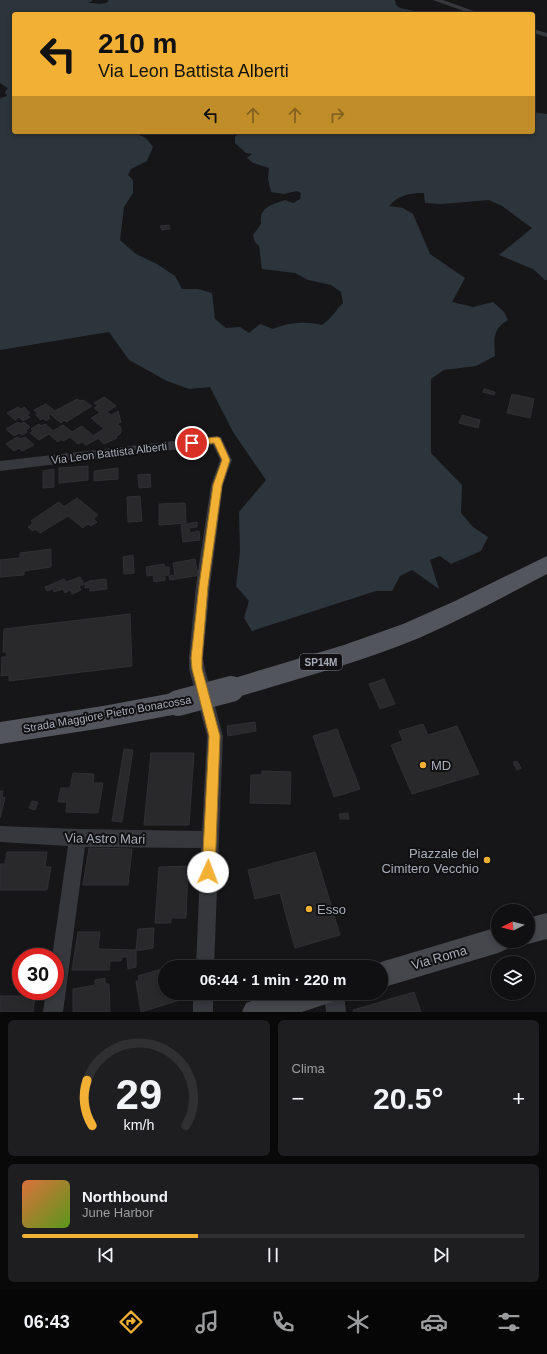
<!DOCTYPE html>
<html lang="it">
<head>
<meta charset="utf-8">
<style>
  body { margin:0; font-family:Helvetica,sans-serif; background:#1e1e20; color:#f1f3f6; height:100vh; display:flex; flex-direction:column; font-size:15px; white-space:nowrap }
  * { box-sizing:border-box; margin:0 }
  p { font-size:13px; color:#9c9d9f }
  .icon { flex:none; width:22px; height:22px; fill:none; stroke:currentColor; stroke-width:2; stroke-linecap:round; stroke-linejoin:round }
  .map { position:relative; height:1012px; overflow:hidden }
  .side { display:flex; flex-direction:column; gap:8px; padding:8px; background:#09090a; flex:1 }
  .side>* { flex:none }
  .hud { position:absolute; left:12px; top:12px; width:523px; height:122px; border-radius:4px; box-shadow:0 2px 6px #0003,0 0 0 1px #303032; background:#f2b134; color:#111; overflow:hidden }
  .needle { width:26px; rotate:264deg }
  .fabs { position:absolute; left:491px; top:904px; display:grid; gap:8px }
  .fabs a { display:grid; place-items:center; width:44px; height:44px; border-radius:50%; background:#101012; box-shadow:0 2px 6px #0003,0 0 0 1px #303032; font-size:20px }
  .speed { position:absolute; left:12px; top:948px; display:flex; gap:8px; font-size:20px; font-weight:700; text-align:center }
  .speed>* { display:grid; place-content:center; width:52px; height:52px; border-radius:50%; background:#101012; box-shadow:0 2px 6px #0003,0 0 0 1px #303032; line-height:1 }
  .speed .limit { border:6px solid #d22; background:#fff; color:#111 }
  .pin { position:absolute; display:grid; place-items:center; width:34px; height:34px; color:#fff; margin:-17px; border:2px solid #fff; border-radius:50%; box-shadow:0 1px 4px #0007 }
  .me { position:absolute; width:44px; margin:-22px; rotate:2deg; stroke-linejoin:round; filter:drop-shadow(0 0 3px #0008) }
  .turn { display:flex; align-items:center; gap:14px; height:84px; padding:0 20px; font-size:18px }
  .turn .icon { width:52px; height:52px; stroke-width:2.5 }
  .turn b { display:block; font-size:28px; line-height:34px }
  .lanes { display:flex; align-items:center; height:38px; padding:0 20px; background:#0003; justify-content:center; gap:20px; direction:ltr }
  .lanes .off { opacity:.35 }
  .big { font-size:30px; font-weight:700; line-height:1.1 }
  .side .card { flex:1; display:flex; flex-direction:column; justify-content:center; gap:6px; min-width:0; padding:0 14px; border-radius:6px; background:#1e1e20 }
  .side .dial { align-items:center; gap:0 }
  .dial svg { height:104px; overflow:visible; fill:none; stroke:#303032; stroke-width:7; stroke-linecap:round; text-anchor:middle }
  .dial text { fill:#f1f3f6; stroke:none }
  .song { display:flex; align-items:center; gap:12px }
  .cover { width:48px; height:48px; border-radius:6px; background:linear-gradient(135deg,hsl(20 70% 55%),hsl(90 70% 35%)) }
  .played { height:4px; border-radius:2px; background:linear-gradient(90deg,#f2b134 35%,#303032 35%) }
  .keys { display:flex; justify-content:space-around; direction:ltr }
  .heat { display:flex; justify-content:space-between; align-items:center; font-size:22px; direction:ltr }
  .side .tiles { flex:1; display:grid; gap:8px; grid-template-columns:1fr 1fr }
  .card:last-child { grid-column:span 2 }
  .trip { position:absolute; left:158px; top:960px; width:230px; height:40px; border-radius:20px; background:#101012; box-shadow:0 2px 6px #0003,0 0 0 1px #303032; font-weight:700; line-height:40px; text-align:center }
  .tab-bar { display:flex; height:64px; justify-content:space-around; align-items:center; background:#060607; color:#9c9d9f }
  .tab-bar .icon { width:28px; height:28px }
  .tab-bar .selected { color:#f2b134 }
  .tab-bar b { font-size:18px; color:#f1f3f6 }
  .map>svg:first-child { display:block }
  .water { fill:#2c353c }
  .building { fill:#29292c; stroke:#303034 }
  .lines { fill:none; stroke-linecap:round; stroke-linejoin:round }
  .minor { fill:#37383d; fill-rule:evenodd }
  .secondary { fill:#45474d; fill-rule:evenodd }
  .primary { fill:#53555c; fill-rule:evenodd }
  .primary-bridge { stroke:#53555c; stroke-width:26 }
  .route { fill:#f2b134; stroke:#9d7322 }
  .poi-dot { fill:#f2b134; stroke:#111113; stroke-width:1.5 }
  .labels { text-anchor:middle; stroke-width:4; stroke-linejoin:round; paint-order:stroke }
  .shield { fill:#111113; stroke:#7b7e86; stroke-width:1 }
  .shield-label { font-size:10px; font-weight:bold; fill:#a8adb8 }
  .street-label { font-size:11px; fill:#a8adb8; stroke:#111113 }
  .near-poi-label { font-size:13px; fill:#a8adb8; stroke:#111113; text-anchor:start }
  .near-street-label { font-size:13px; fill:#a8adb8; stroke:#111113 }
</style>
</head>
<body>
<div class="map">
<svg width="547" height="1012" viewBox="0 0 547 1012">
  <rect width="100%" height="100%" fill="#161618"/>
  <path class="water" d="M0 0H92V1L88 3C95 3 102 5 108 2V0H395L396 5 400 8 429 14H14V132H132L146 138 153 147 147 161 131 169 128 175 133 180V193L124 207 120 240 136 254 157 264 175 276 182 289H198L212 293 215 319 226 328 240 327 249 333 260 324 273 329C288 322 305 321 322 325 332 318 335 311 343 303L341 292 331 285 308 280 295 273 262 269 259 246 255 242 253 235 261 224C259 207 271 205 285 200L293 203 300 199 301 193 297 191 284 194 271 192 268 179 269 168 253 163 247 158 252 154 246 153 235 143V137L240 132H533V112L547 114V280H545L533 269 499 255 532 228 502 206 489 200 442 204 425 203 424 193C409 193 399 195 389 206L403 208 413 214 430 254 465 278 452 302 473 307 493 302 504 312 508 320C492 329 494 339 495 356L476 366 444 370 431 379V453L462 485 461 513 473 527 488 537 481 551 451 564 440 556 430 560 439 589 412 570 400 576 392 591H376L252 631 244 618 249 601 236 586 240 552 239 512 266 480 233 432 210 387 189 389 167 381 129 360 109 332 0 350V98L7 96 5 92 8 88 0 83Z"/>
  <path class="building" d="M169 225 170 229 162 230 160 226Z
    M484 389 495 392 494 395 483 392Z
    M512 394 534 399 530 418 507 413Z
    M104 397 116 406 107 412 111 415 118 411 121 422 117 424 121 427V433L116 437 117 438 104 444 94 435 104 429 91 418 100 413 94 408 98 406 94 403Z
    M77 399 80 401 83 400 92 406 66 422 64 420 61 423 50 414 48 416 50 418 46 421 43 418 41 420 36 415 38 414 34 410 46 404 55 411Z
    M18 407 21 409 24 407 30 413 27 415 30 417 23 421 19 417 15 420 7 413Z
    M462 415 480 420 478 428 459 423Z
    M18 422 21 424 24 422 30 427 26 430 27 432 22 435 19 433 14 436 6 429Z
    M39 424 41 426 45 424 53 431 63 425 72 432 82 426 97 439 86 445 82 442 78 444 70 437 63 441 62 439 58 442 49 434 39 440 30 433 33 431 31 429Z
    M17 437 21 439 25 437 34 445 22 451 19 448 14 451 6 444Z
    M88 466V480L59 483V468Z
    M118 468V479L94 481V471Z
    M54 469V487L43 488V471Z
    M150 474 151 487 139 488 138 475Z
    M140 496 142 521 128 522 127 497Z
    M77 498 98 515 93 519 97 522 91 526 88 524 83 528 68 516 40 533 35 529 33 531 28 527 33 523 31 521 59 502 64 507Z
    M185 503 186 523 159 525V504Z
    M197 522V527L189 528 190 533 199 531 200 540 183 542 181 525Z
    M51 549V567L24 571V575L0 577V560L20 558V553Z
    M133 555 134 573 124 574 123 557Z
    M195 559 197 571 201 570V575L170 580 169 576 175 575 173 563Z
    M164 564V567H169V575H165V580L154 582 153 575 147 576 146 567Z
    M80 577 84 584 79 586 81 590 72 594 70 590 65 593 63 589 54 592 53 589 47 591 45 587 64 579 66 582Z
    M106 579 107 589 90 591V587L85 588V583L89 582V581Z
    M130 614 132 666 9 681V675L1 676 2 657H6L7 652H3L4 629Z
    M384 679 395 704 380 709 369 684Z
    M255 722 256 731 228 736 227 726Z
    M423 724 428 735 457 726 479 774 412 794 391 745 403 741 399 731Z
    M337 729 360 789 334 797 313 736Z
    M124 749 133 750 122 822 112 821Z
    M151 753H194L189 825H144Z
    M517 761 521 768 517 770 513 762Z
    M262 771 291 772 290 804 250 803 251 775H262Z
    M73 773 94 774 93 783H103L98 813 66 812 67 802H58L61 788H70Z
    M0 791H3L2 797 5 798 0 818Z
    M32 801 38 802 35 810 29 808Z
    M348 813 349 819H340L339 814Z
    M89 848 132 849 128 885H83Z
    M7 852H47L45 867H51L47 890H0V864H5Z
    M315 852 340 935 295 948 280 893 255 899 248 870Z
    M188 866 186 918H171V923H155L159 867Z
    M154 928 153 948 136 951V967L128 969 127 957H122L121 961H110L109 970H72L78 932H100L98 949 136 950 138 929Z
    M165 968V993H176L177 1001 141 1012 136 981H139L138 976Z
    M105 978V984H109L110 1012H73V989L95 985V980Z
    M414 992 421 1012H353V1010Z
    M0 996H35L33 1012H0Z"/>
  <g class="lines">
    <path class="minor" d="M433 0H443L482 14H472Z
      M533 29 547 33V37L533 33Z
      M217 436 221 437 232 460 223 485 210 585 203 658 205 669 223 736 214 967H196L201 848 85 847 63 1012H43L46 991H55V957H52L68 846 0 842V826L78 829 202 831 207 736 189 669V658L196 585 211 485 220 460 213 445 0 471V461Z
      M193 993H213V1012H193Z
      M324 993H344L346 1012H326Z"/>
    <path class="secondary" d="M547 913V939L528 944 522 941H528V918Z
      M498 927V941H510L507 949 498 953 381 988V967H371L381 962Z
      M275 993H336L332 1002 302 1012H242L246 1003Z"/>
    <path class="primary" d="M547 556V574C505 596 463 619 419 638 358 663 294 680 231 699L223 696 219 689 223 682 231 679 344 645 403 624 455 601Z
      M178 692 186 695 190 703 186 711 178 714 103 728 0 744V722L103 706Z"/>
    <path class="primary-bridge" d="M178 703 231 689"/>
  </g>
  <path class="route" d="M217 437 220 438 230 460 222 485 208 586 202 658V669L220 736 215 872 213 876 208 878 204 876 202 872 209 736 192 669 191 658 199 586 213 485 222 460 214 443 192 446 188 443 192 440Z"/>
  <g class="poi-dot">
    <circle cx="423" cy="765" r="4"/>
    <circle cx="487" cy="860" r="4"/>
    <circle cx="309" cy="909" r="4"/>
  </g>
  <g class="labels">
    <rect class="shield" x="300" y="654" width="42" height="16" rx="3"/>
    <g class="shield-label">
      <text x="321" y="666">SP14M</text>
    </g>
    <g class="street-label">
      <text transform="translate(109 453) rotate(-7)" y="4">Via Leon Battista Alberti</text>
      <text transform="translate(107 714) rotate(-10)" y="4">Strada Maggiore Pietro Bonacossa</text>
    </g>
    <g class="near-poi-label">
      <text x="431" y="770">MD</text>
      <text x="479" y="858" text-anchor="end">Piazzale del<tspan x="479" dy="15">Cimitero Vecchio</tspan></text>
      <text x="317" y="914">Esso</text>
    </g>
    <g class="near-street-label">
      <text transform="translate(105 838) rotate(1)" y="5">Via Astro Mari</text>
      <text transform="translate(439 957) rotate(-16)" y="5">Via Roma</text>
    </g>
  </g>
</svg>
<div class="fabs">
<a><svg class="needle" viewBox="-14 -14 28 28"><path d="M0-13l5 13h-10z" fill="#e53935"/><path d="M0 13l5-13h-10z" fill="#9c9d9f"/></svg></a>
<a><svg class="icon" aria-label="layers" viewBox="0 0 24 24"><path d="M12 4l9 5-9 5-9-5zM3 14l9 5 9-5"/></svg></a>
</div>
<div class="speed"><div class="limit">30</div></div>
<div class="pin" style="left:192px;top:443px;background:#d93025"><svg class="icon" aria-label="arrive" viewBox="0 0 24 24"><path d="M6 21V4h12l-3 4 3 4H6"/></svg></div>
<svg class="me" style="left:208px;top:872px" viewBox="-20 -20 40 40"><circle r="19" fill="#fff"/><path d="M0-13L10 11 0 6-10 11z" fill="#f2b134"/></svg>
<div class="trip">06:44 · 1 min · 220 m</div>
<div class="hud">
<div class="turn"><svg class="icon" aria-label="left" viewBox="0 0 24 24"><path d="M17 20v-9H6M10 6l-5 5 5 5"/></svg><div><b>210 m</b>Via Leon Battista Alberti</div></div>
<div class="lanes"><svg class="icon" aria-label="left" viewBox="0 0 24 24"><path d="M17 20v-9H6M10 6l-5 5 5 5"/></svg><svg class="icon off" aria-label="ahead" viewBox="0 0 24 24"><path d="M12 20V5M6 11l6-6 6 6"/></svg><svg class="icon off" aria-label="ahead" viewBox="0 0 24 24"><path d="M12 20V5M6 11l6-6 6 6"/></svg><svg class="icon off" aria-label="right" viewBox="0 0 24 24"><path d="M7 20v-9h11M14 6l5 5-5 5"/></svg></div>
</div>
</div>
<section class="side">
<div class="tiles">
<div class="card dial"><svg viewBox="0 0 100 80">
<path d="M14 69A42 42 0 1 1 86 69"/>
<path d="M14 69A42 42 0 0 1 10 34" stroke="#f2b134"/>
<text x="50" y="56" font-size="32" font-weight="700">29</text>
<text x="50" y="72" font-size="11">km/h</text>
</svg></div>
<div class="card"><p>Clima</p>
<div class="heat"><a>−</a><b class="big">20.5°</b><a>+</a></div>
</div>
<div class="card">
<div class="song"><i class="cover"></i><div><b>Northbound</b><p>June Harbor</p></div></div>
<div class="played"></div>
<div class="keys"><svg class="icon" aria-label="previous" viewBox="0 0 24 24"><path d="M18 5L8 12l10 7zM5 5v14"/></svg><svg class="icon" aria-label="pause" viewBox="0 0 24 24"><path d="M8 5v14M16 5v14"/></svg><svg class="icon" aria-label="next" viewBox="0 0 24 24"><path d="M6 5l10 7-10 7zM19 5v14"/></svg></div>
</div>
</div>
</section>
<nav class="tab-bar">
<b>06:43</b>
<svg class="icon selected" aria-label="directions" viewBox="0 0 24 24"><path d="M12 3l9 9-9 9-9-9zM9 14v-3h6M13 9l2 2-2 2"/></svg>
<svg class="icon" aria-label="music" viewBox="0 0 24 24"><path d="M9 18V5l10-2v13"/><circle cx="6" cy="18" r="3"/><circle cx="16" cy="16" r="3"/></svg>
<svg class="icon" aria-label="phone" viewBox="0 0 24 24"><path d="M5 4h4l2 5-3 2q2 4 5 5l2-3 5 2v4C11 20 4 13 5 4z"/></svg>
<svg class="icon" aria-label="climate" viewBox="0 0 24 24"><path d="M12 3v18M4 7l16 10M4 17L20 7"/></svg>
<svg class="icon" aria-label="car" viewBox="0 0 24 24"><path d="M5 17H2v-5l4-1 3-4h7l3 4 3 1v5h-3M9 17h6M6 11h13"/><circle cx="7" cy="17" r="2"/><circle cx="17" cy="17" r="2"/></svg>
<svg class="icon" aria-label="filters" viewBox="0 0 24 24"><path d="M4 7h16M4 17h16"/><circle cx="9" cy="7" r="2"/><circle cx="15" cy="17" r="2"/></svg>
</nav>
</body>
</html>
